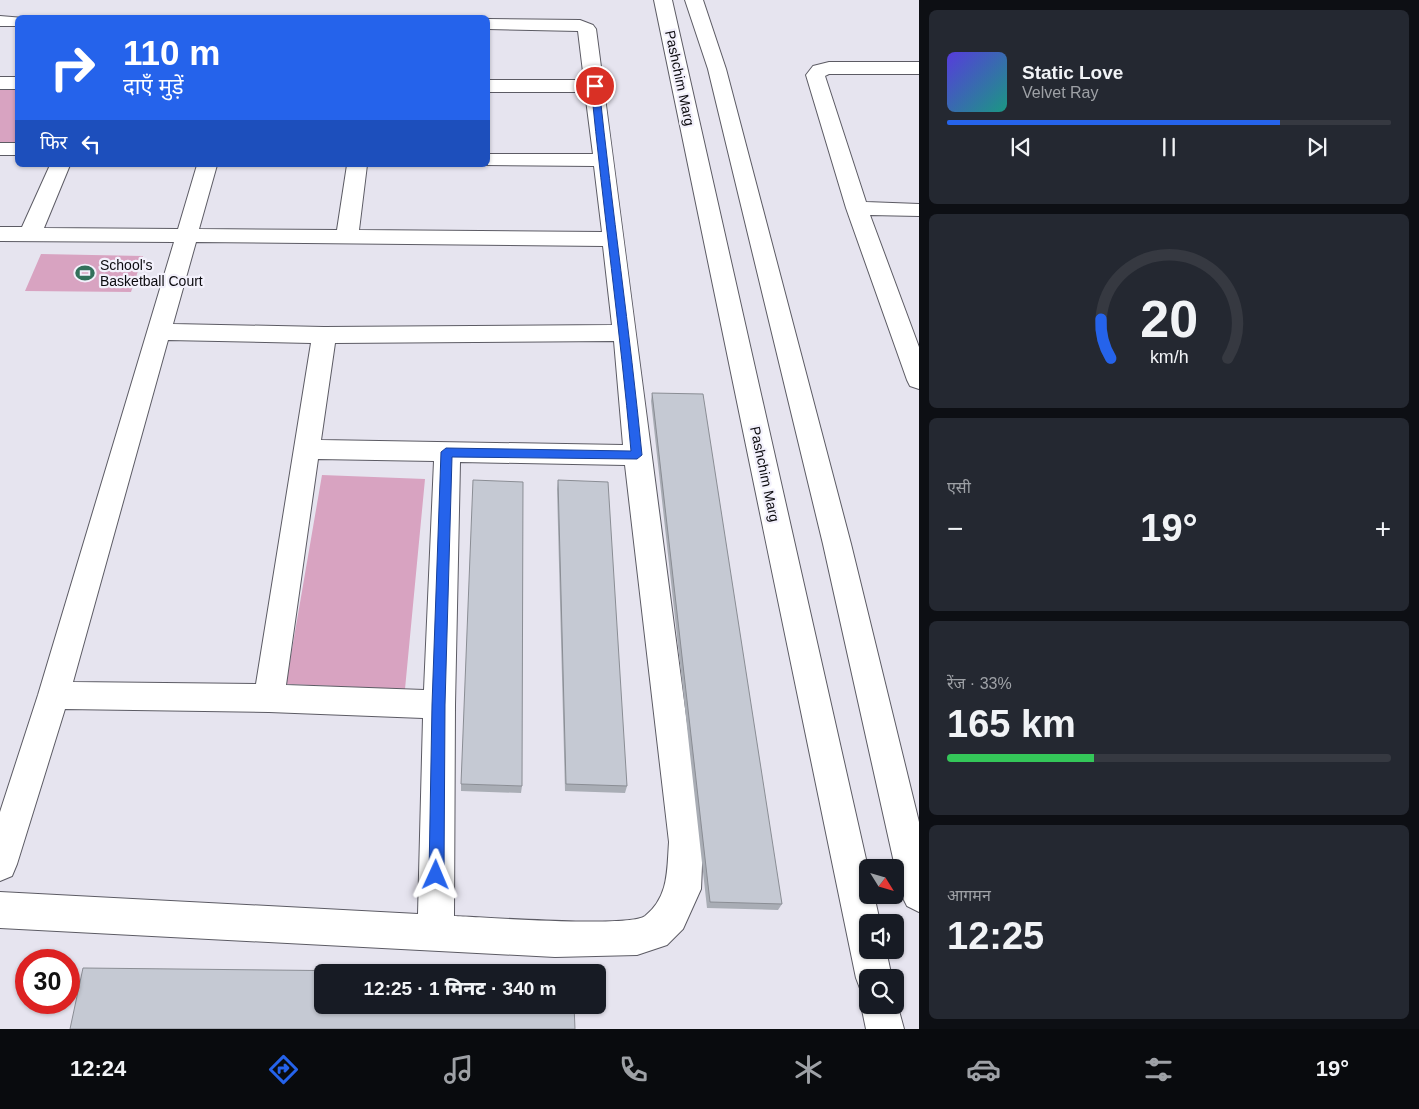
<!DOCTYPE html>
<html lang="hi">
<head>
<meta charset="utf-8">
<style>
  body { margin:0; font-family:Arial,"Noto Sans Devanagari",sans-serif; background:#242831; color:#f1f3f6; height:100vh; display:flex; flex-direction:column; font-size:19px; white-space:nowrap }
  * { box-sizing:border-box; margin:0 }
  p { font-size:16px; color:#9ea1a6 }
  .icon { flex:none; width:28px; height:28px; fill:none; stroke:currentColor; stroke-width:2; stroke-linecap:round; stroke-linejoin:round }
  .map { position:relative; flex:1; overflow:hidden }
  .side { display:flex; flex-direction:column; gap:10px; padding:10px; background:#0d0f14; width:500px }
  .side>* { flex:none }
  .guide { position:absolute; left:15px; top:15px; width:475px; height:152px; border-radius:8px; box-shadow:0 1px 4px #0004; background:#2563eb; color:#fff; overflow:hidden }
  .needle { width:32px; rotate:127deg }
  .controls { position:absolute; left:859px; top:859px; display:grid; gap:10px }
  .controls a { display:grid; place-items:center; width:45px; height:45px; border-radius:8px; background:#171b24; box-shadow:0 1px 4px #0004; font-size:25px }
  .speed { position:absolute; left:15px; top:949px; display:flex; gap:10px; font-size:25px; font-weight:700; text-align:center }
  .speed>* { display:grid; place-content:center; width:65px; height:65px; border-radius:50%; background:#171b24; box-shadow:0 1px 4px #0004; line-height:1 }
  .speed .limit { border:8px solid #d22; background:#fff; color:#111 }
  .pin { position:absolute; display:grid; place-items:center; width:42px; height:42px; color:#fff; margin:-21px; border:2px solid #fff; border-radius:50%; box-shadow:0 1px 5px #0007 }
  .me { position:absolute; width:55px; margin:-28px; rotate:1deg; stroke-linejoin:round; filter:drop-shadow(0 0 4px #0008) }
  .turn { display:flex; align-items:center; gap:18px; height:105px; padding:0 25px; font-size:22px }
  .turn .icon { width:65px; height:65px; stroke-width:2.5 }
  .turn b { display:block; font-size:35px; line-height:42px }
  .then { display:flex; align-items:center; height:48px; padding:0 25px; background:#0003; gap:10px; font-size:19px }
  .big { font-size:38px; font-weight:800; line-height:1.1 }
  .side .card { flex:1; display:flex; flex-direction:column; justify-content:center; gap:8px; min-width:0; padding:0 18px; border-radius:8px; background:#242831 }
  .side .dial { align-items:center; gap:0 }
  .dial svg { height:130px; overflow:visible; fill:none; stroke:#363941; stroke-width:7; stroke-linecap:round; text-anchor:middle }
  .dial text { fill:#f1f3f6; stroke:none }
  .song { display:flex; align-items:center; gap:15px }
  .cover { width:60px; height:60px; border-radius:8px; background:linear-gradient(135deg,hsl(250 70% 55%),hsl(170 70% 35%)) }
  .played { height:5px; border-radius:2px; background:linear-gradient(90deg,#2563eb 75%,#363941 75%) }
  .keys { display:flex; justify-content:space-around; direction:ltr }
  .heat { display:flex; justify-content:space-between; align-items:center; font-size:28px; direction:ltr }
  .charge { height:8px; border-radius:4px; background:linear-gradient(90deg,#34c759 33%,#363941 0) }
  .trip { position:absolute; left:314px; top:964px; width:292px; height:50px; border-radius:8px; background:#171b24; box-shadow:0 1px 4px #0004; font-weight:800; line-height:50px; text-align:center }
  .dock { display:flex; height:80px; justify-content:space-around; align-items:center; background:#090b0e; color:#9ea1a6 }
  .dock .icon { width:35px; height:35px }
  .dock .selected { color:#2563eb }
  .dock b { font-size:22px; color:#f1f3f6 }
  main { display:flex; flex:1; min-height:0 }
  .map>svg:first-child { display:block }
  .green { fill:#d8a3c1 }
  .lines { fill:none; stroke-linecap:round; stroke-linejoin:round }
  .street-casing { stroke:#5c5b64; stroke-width:2 }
  .secondary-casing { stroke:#5c5b64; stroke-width:2 }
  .street { fill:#fff; fill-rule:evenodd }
  .secondary { fill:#fff; fill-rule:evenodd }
  .wall { fill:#a9adb5 }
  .building { fill:#c5c9d3; stroke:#8a8d94 }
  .route { fill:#2563eb; stroke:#184099 }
  .labels { text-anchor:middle; stroke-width:4.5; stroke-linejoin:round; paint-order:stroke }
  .street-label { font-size:14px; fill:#0c0b0f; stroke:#f3f1fc }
  .poi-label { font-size:14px; fill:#0c0b0f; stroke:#f3f1fc; text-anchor:start }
</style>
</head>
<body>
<main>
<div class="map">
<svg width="919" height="1029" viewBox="0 0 919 1029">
  <rect width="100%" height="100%" fill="#e6e4ef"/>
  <path class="green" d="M0 88H17V142H0Z
    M41 254 143 256 131 292 25 291Z
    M322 475 425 479 405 689 286 684Z"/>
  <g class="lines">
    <g class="street-casing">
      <path id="street" d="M0 16 24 18H18V26H0Z
        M488 19 580 20 593 25 596 29C632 299 666 571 703 842L701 889 683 929 667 945 637 955 555 957 0 928V892L418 914 423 718 269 712 65 709 17 864 12 876 0 881V812L38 695 174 242 0 241V227H22L50 165H70L44 228 178 229 197 165H217L199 229 337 230 347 165H367L359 230 602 232 594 166 484 165H488V154H593L585 92H488V80H584L578 31 488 29ZM196 242 603 246 612 325 324 327 173 324ZM168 340 311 343 256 684 73 682ZM614 341 623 445 321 440 335 343ZM318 459 434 461 424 690 286 685ZM460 462 625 465 669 842C667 870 669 897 645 916 629 928 482 917 454 916L455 705Z
        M829 62H919V74H829L825 76 866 202 919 204V216L870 215 919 347V389L910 386 907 380 846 208 806 75 813 66Z
        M0 77H18V89H0Z
        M0 143H18V155H0Z"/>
    </g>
    <g class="secondary-casing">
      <path id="secondary" d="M654 0H672L868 868V895H874L880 922H868V950H886L892 978H868V1005H895V996L904 1029H866L861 1005 866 993 861 991 856 978Z
        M685 0H703L726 69 851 544 919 822V912L907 906 901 894 823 544 708 69Z"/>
    </g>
    <use href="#street" class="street"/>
    <use href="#secondary" class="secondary"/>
  </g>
  <path class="wall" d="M652 393 782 904 778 910 707 908 651 401Z
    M558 480 627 786 625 793 565 791 557 489Z
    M461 784 522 786 521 793 461 791Z"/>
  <path class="building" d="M652 393 703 394 782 904 710 902Z
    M473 480 523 482 522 786 461 784Z
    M558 480 608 482 627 786 566 784Z
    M83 968 456 972H322V1005H574L575 1029H70Z"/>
  <path class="route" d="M595 84 599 86C612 209 630 332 642 455L637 459 452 457 445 705 444 875 442 880 436 882 431 880 429 875 432 705 441 452 446 448 631 451C620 329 603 208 591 86Z"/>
  <defs>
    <g id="stadium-bare" transform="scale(1.5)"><path d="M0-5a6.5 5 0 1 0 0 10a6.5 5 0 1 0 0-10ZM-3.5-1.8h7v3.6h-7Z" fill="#33705b" stroke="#f3f1fc" stroke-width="2.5" paint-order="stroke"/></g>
  </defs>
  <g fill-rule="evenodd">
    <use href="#stadium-bare" x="85" y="273"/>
  </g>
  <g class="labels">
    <g class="street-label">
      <text transform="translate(680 78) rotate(78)" y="5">Pashchim Marg</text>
      <text transform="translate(765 474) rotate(78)" y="5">Pashchim Marg</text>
    </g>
    <g class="poi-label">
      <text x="100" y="270">School's<tspan x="100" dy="16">Basketball Court</tspan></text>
    </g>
  </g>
</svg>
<div class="controls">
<a><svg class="needle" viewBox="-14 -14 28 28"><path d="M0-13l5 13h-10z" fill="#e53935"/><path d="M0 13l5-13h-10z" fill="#9ea1a6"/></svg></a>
<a><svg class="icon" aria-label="sound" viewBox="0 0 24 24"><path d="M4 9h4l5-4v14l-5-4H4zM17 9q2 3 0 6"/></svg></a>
<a><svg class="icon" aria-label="search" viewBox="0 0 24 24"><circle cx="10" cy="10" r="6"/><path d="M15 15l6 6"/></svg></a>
</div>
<div class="speed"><div class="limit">30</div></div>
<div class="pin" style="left:595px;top:86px;background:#d93025"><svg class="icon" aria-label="arrive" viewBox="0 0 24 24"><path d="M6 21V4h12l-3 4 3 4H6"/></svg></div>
<svg class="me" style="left:436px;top:875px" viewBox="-20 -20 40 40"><path d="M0-17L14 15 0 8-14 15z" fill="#2563eb" stroke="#fff" stroke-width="4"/></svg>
<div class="trip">12:25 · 1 मिनट · 340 m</div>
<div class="guide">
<div class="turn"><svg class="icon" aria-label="right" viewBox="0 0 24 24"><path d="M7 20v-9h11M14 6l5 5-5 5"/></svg><div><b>110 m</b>दाएँ मुड़ें</div></div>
<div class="then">फिर<svg class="icon" aria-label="left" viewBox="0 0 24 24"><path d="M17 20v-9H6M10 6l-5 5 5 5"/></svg></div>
</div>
</div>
<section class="side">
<div class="card">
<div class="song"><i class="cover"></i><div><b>Static Love</b><p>Velvet Ray</p></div></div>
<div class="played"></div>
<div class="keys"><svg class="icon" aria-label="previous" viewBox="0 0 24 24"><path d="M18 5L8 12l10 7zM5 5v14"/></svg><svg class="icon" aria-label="pause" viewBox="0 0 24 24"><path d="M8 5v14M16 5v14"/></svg><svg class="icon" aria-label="next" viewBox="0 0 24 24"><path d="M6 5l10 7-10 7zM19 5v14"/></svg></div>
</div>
<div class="card dial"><svg viewBox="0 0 100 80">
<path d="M14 69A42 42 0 1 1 86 69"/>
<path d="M14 69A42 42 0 0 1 8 45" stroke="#2563eb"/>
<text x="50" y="56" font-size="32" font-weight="700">20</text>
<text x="50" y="72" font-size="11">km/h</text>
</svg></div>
<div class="card"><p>एसी</p>
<div class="heat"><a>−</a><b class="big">19°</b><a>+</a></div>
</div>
<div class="card"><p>रेंज · 33%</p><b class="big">165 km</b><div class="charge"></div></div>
<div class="card"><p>आगमन</p><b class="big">12:25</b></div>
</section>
</main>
<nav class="dock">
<b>12:24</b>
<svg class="icon selected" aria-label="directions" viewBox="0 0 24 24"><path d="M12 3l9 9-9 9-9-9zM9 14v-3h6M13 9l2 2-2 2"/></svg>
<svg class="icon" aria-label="music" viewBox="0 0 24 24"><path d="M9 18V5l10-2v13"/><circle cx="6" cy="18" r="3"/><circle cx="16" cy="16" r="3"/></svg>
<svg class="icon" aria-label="phone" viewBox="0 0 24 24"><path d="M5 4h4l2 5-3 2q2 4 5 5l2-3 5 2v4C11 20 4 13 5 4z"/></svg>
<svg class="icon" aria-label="climate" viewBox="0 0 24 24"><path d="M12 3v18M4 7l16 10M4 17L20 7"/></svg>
<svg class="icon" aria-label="car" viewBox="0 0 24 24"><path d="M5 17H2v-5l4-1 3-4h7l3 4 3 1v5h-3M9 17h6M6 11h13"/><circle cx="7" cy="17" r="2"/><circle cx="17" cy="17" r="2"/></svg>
<svg class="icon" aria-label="filters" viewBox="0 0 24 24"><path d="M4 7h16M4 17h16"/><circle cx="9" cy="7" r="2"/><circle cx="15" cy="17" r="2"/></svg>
<b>19°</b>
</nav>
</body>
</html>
